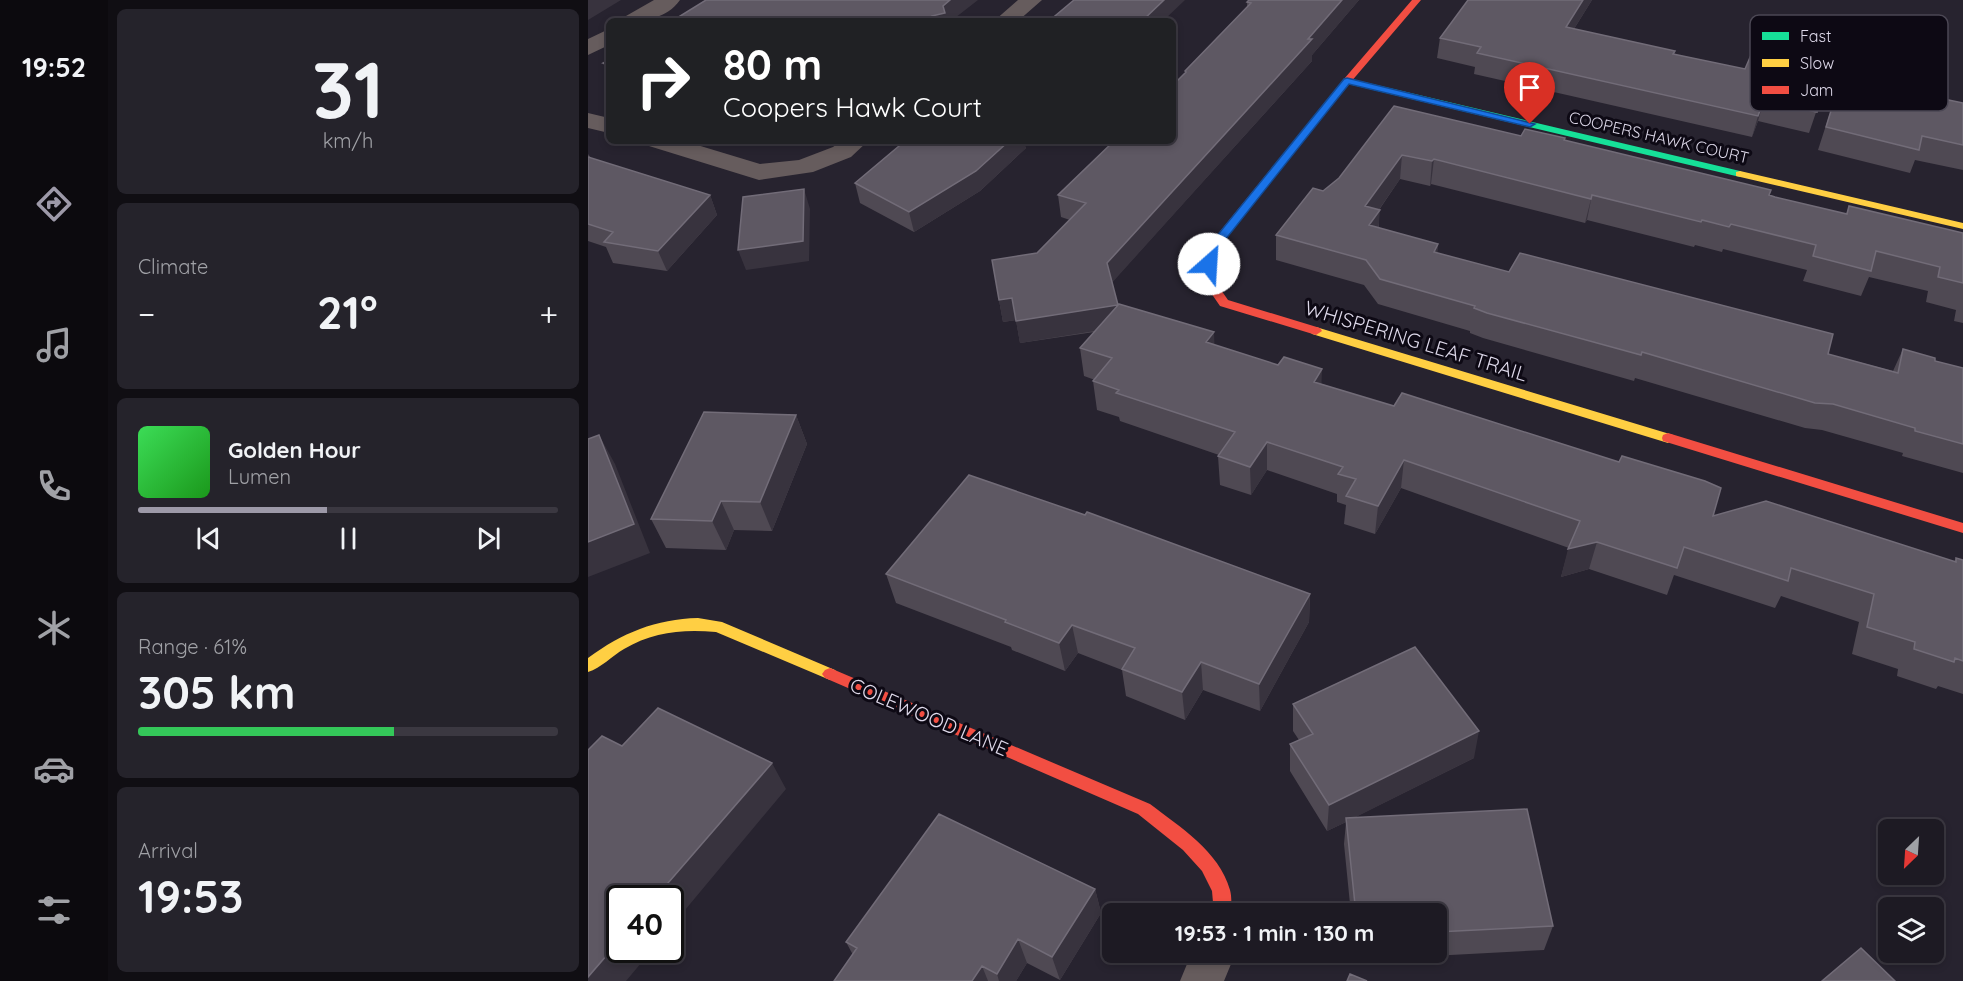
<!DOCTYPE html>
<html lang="en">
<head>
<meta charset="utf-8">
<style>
  body { margin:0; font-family:Quicksand,sans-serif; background:#25232b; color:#f1f3f6; height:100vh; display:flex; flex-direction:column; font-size:22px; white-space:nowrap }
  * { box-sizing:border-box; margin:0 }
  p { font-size:20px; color:#a0a1a6 }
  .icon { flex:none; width:33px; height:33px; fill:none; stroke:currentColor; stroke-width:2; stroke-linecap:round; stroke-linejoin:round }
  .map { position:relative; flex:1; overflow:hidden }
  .drawer { display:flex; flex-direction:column; gap:9px; padding:9px; background:#100e13; width:480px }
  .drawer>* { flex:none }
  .guide { position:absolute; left:18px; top:18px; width:570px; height:126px; border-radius:9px; box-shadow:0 3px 9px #0003,0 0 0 2px #3b3841; background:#202124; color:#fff; overflow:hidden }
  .needle { width:39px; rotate:205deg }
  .tools { position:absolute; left:1290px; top:819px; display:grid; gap:12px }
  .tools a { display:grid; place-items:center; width:66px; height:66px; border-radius:9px; background:#1d1a23; box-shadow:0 3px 9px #0003,0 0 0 2px #3b3841; font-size:30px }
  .speed { position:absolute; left:18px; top:885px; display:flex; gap:12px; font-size:30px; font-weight:700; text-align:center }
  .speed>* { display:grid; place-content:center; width:78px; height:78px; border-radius:50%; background:#1d1a23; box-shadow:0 3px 9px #0003,0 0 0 2px #3b3841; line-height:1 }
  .speed .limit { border:3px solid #111; border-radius:9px; background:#fff; color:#111 }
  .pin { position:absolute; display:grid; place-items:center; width:51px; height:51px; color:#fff; margin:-62px -26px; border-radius:50% 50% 50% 0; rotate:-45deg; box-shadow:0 0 6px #0007 }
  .pin .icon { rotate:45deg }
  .me { position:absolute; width:66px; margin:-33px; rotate:26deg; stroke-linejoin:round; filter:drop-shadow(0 0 4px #0008) }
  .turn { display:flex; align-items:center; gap:21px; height:126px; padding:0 18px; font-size:27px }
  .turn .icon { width:78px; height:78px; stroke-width:2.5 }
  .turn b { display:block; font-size:42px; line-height:51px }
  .big { font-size:45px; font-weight:700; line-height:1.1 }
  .drawer .card { flex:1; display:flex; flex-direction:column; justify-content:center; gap:9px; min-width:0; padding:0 21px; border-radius:9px; background:#25232b }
  .drawer .dial { align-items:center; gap:0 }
  .dial b { font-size:78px; line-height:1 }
  .song { display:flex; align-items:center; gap:18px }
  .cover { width:72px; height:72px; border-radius:9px; background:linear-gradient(135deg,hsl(130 70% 55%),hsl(120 70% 35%)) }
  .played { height:6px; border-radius:3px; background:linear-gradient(90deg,#9d99a8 45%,#3b3841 45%) }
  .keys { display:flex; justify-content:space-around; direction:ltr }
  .heat { display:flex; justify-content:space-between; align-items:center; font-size:33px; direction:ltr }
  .charge { height:9px; border-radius:4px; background:linear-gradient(90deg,#34c759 61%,#3b3841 0) }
  .trip { position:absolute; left:514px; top:903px; width:345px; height:60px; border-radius:9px; background:#1d1a23; box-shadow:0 3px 9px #0003,0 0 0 2px #3b3841; font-weight:700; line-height:60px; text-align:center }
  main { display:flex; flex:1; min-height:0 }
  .tab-bar { display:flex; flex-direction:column; width:108px; justify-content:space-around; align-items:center; background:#0c0a0e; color:#a0a1a6 }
  .tab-bar .icon { width:42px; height:42px }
  .tab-bar .current { color:#9d99a8 }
  .tab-bar b { font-size:27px; color:#f1f3f6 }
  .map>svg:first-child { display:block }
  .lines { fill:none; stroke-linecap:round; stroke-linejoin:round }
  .street { fill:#665c5d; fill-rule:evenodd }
  .fast { fill:#16e098; fill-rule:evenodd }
  .slow { fill:#ffcf43; fill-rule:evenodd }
  .jam { fill:#f24e42; fill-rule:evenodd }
  .wall { fill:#4f4953 }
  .shaded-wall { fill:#38333e }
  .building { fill:#5e5863; stroke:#726c78; stroke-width:1.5 }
  .route { fill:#1a73e8; stroke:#114b97; stroke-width:1.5 }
  .labels { text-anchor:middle; stroke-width:6; stroke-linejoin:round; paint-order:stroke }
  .far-street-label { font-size:16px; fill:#ddd8e9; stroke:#0d0914 }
  .street-label { font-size:20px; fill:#ddd8e9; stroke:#0d0914 }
  .key { fill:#0d0914; stroke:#4b4754; stroke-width:1.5 }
  .key-label { font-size:16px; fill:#ddd8e9 }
</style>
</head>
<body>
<main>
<nav class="tab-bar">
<b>19:52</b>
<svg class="icon current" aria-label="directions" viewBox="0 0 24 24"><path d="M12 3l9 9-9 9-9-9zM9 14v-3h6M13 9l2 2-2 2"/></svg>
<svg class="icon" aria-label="music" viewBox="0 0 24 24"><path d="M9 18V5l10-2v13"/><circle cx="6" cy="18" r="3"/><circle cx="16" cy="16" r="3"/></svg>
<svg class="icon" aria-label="phone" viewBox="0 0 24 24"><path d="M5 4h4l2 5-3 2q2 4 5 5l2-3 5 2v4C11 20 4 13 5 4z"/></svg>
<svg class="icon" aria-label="climate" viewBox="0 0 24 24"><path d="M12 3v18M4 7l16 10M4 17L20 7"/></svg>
<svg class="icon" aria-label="car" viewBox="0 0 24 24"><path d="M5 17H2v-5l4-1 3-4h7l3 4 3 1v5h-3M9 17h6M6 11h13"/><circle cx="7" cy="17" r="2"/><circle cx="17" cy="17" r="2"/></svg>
<svg class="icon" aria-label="filters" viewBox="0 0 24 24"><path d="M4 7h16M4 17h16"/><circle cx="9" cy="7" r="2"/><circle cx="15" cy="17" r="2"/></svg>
</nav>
<section class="drawer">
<div class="card dial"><b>31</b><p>km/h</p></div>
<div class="card"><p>Climate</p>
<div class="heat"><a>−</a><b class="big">21°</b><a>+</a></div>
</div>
<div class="card">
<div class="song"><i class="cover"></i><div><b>Golden Hour</b><p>Lumen</p></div></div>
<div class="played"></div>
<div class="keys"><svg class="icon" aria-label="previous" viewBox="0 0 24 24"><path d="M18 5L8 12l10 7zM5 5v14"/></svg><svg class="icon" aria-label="pause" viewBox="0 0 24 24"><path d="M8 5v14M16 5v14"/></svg><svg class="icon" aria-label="next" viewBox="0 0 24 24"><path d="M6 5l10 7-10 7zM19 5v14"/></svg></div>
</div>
<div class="card"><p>Range · 61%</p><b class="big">305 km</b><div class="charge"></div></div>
<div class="card"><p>Arrival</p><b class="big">19:53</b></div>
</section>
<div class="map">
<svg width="1375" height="981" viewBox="0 0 1375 981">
  <rect width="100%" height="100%" fill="#27232f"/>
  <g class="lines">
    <path class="street" d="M66 0H92C79 19 56 21 35 21L38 16Z
      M430 0H454L430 21H406Z
      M21 29V45L0 55V39Z
      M0 113 21 118V133L0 128Z
      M58 141H96L172 164 211 160 245 147 253 141H280L263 157 225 172 171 180 61 146Z
      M604 952H648L636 981H592Z"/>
    <path class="fast" d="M759 78 1152 171 1157 174 1152 177 756 83 754 81Z"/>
    <path class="slow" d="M1152 171 1375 223V229L1148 176V172Z
      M728 327 1085 435 1086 438 1080 443 724 334 722 331 724 328Z
      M110 618 134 622 247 670 250 674 247 678 242 680 128 632C94 629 65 632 36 649 24 656 13 668 0 672V658C34 633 68 619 110 618Z"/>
    <path class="jam" d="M824 0H833L762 83 628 250 624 277 640 300 732 328 734 331 728 335 632 306 612 277 617 250 756 79Z
      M1080 433 1375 523V533L1075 441 1074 438 1075 435Z
      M242 668 562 804C592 827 631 851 642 890 644 897 643 906 644 914H626L624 891 614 871 595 850 550 814 237 678 234 674 237 670Z"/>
  </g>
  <path class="wall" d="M661 0H771L724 55V61L524 282 530 305 626 332V345L734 384 1125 516 1366 562 1368 558 1375 560V694L1350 686 1348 689 1309 676 1310 669 1264 654 1271 622 1193 596 1187 608 1086 575 1079 595 1001 569 973 577 981 548 813 488 787 534 756 524 758 505 749 502V494L679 470 663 495 632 485 630 456 631 455 532 421 531 417 509 410 505 381 507 380 496 376 492 348 506 332 432 343 428 320 415 322 411 300 482 220 473 217 470 195 597 73V71L659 7V2Z
    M880 0H1004L986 29 1086 54 1157 69 1202 36 1193 63 1215 76 1239 80 1221 133 1170 121 1164 137 886 74 887 67 849 58 852 38Z
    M21 60V76L15 63Z
    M1251 85 1305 97 1308 89 1375 103V170L1327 160 1322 173 1230 150Z
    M806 106 933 136 977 138V141L1187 197 1258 214 1261 206 1375 233V323L1366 321 1368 310 1338 302 1340 291 1281 277 1273 296 1215 281 1219 270 1135 249 1134 252 1107 245 1106 247 999 220 997 223 843 184 842 186 812 179 791 210V228L850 244 849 253 921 272 1240 354 1305 371 1315 349 1347 361 1375 368V473L1314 456 1315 453 1234 430 1217 428 1047 378 1046 381 895 338 882 333V331L790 304 776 285 688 260V235L751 178Z
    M317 141H443L437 146 438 148 392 191 326 232 272 203 267 183Z
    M0 154 3 158 122 195 129 215 79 271 25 263 18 247 0 241Z
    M208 415 219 444 184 531 146 530 138 550 78 548 63 519Z
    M298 574 722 594 721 622 672 711 615 690 597 720 538 696 534 670 490 653 477 671 424 650 423 647 308 603Z
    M705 704 886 758 767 817 965 926 956 950 768 960V952H849V914H763L756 844 758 822 739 831 702 771V744L711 740 705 731Z
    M507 889 513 913 472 980 439 963 428 981H246L265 955 258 942Z"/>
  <path class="shaded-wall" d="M0 0H33L0 20Z
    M362 0H390L363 21H336Z
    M576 0H597L575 21H554Z
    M754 0H771L724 55V61L522 285 519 263Z
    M995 0H1004L974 48 978 27Z
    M1202 36 1195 56 1185 83 1191 62Z
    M1176 100 1170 121 1164 137 1170 116Z
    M421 141H443L437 146 438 148 392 191 326 232 321 212Z
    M814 155 812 179 776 231 777 206Z
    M846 159 843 184 842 186 844 161Z
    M216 189 222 209 221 261 158 270 150 250Z
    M122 195 129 215 79 271 70 251Z
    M1004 195 999 220 997 223Z
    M792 210 790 235 781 225Z
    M850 244 848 269 846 252Z
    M424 298 428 320 415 322 411 300Z
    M530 305 532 327 432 343 428 321Z
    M626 332 627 360 618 342Z
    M734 369 733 398 726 382Z
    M208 415 219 444 184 531 172 502Z
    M11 435 27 464 62 553 0 577V542Z
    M679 442V470L663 495 662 467Z
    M816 460 813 488 787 534 790 506Z
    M133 501 146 530 138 550 124 521Z
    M1009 542 1001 569 973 577 980 549Z
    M722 594 721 622 672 711 671 684Z
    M484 625 490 653 477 671 471 643Z
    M613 662 615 690 597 720 594 692Z
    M891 731 886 758 758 822V818V822L739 831 741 805Z
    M184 763 198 789 82 928V898H67Z
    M507 889 513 913 472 980 464 957Z
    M430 939 439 963 428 981H411L409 974Z
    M32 940V950H64L38 981H0V977Z
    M394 966 400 981H384Z"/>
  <path class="building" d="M118 0H362L355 6 357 13 344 16 336 21H84Z
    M486 0H576L554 21H461Z
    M661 0H754L720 39H724L519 263 530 305 428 321 424 298 411 300 404 260 449 253 498 203 470 195 526 141H585V85L598 72 597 71 663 3 659 2Z
    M880 0H995L978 27 1087 51 1085 54 1157 69 1176 25 1202 36 1191 62 1218 68 1215 76 1239 80 1229 112 1176 100 1170 116 889 53 893 47 852 38Z
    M21 60V65L15 63Z
    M1251 85 1306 97 1308 89 1375 103V145L1334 136 1331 150 1238 127Z
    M806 106 933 136 937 129 977 138 976 140 1183 190 1181 195 1187 197 1259 214 1261 206 1375 233V283L1350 277 1352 267 1288 251 1283 271 1225 256 1228 245 1143 224 1141 227 1114 220 1113 222 1004 195 1003 199 846 159 844 161 814 155 777 206 792 210 781 225 850 244 846 252 921 272 932 253 1245 334 1240 354 1310 373 1315 349 1347 358V361L1375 368V444L1327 431V428L1245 404 1227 403 1054 352 1053 355 899 313 886 308 887 306 792 279 778 260 688 235 725 188 735 191 751 178Z
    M317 141H421L388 171 321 212 267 183Z
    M0 157 122 195 70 251 16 242 25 232 0 224Z
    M216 189 215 241 150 250 155 197Z
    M531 304 626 332 618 342 690 365 696 357 734 369 726 382 806 406 814 393 1031 462 1034 456 1117 481 1133 488 1125 516 1178 501 1368 562V558L1375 560V661L1367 658 1366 662 1326 649 1327 642 1279 627 1286 594 1203 568 1200 581 1096 547 1089 568 1009 542 980 549 992 521 816 460 790 506 758 496 768 479 750 474 755 467 679 442 662 467 630 456 647 432 528 393 531 390 505 381 524 358 492 348Z
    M116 412 208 415 172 502 133 501 124 521 63 519Z
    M11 435 46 524 0 542V439Z
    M381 475 497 515 499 512 722 594 671 684 613 662 594 692 534 669 547 648 484 625 471 643 417 622 418 620 298 574Z
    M827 647 891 731 741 805 702 744 725 734 705 704Z
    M70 708 184 763 67 898H32V940L0 977V750L14 736 34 746Z
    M939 809 965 926 849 932V914H768L758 818Z
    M351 814 507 889 464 957 430 939 409 974 394 966 384 981H246L269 948 258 942Z
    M1273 948 1307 981H1234Z
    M762 974 779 981H759Z"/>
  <path class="route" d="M759 78 947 124 942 127 761 84 629 250 625 266H617L615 264 619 248 756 79Z"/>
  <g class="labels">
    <g class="far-street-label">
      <text transform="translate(1071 137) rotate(13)" y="6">COOPERS HAWK COURT</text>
    </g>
    <g class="street-label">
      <text transform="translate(828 341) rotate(17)" y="7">WHISPERING LEAF TRAIL</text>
      <text transform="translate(341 717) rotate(23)" y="7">COLEWOOD LANE</text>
    </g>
  </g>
  <rect x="1162" y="15" width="198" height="96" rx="9" class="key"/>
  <rect x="1174" y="32" width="27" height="8" fill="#16e098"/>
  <rect x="1174" y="59" width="27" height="8" fill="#ffcf43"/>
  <rect x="1174" y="86" width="27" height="8" fill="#f24e42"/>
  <g class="key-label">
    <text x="1212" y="42">Fast</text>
    <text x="1212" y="69">Slow</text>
    <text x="1212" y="96">Jam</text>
  </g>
</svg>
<div class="tools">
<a><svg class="needle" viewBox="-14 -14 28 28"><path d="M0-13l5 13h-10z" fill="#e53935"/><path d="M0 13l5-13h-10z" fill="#a0a1a6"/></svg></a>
<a><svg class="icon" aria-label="layers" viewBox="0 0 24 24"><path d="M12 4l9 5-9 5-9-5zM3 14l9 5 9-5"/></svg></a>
</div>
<div class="speed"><div class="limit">40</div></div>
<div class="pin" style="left:942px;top:124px;background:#d93025"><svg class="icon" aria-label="arrive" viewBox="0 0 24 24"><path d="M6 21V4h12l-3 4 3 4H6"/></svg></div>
<svg class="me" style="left:621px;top:264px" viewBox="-20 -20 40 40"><circle r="19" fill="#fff"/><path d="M0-13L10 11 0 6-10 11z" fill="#1a73e8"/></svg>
<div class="trip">19:53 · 1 min · 130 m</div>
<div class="guide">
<div class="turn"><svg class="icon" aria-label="right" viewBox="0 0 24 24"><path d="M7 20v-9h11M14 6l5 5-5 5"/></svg><div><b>80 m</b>Coopers Hawk Court</div></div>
</div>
</div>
</main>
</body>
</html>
